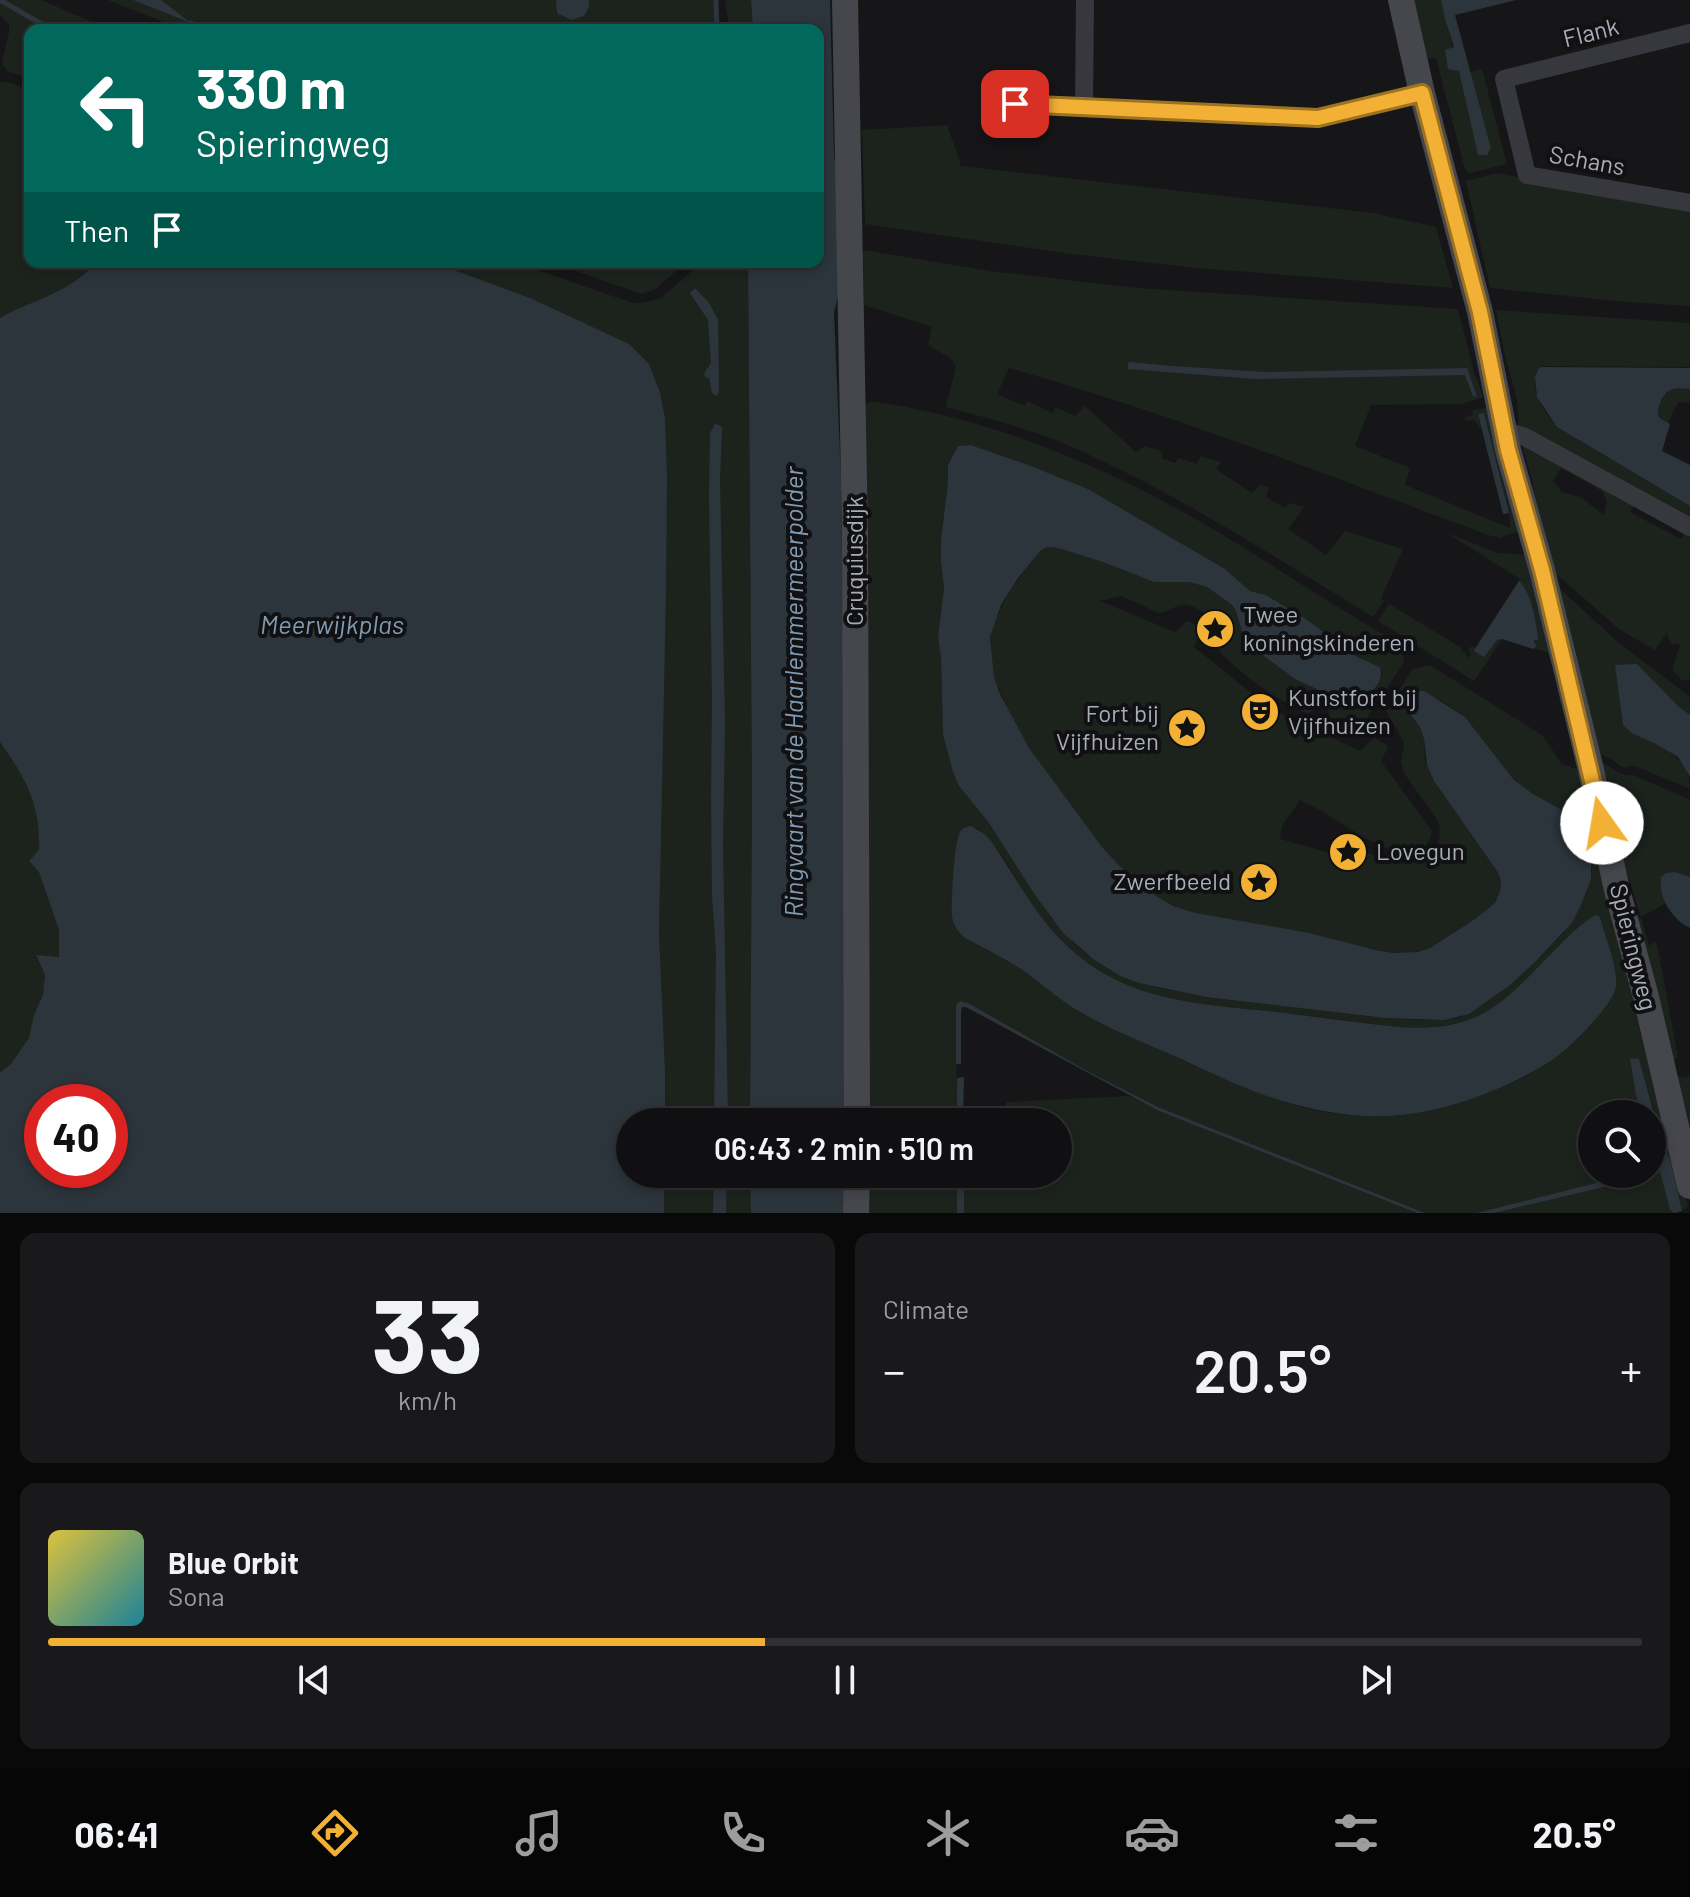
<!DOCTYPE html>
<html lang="en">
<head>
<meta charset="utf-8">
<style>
  body { margin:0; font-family:Barlow,sans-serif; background:#19191b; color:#f1f3f6; height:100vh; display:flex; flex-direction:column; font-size:30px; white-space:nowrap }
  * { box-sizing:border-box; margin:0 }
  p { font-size:26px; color:#9c9d9f }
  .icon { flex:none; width:44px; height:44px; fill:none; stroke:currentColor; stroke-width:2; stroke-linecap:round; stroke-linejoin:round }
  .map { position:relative; height:1213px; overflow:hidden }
  .panel { display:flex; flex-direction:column; gap:20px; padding:20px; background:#09090a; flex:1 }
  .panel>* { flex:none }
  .top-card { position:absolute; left:24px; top:24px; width:800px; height:244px; border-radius:16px; box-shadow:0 4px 12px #0003,0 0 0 2px #303032; background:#00695c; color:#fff; overflow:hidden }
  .controls { position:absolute; left:1578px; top:1100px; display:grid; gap:16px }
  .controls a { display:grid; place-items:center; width:88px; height:88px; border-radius:50%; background:#101012; box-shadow:0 4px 12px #0003,0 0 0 2px #303032; font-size:40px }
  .speed { position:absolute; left:24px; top:1084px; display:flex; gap:16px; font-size:40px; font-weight:700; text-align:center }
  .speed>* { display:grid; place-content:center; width:104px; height:104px; border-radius:50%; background:#101012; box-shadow:0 4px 12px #0003,0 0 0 2px #303032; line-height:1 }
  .speed .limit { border:12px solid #d22; background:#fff; color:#111 }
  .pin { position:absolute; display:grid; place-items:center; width:68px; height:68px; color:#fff; margin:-34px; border-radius:16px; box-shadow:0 4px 12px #0006 }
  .me { position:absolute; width:88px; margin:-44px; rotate:347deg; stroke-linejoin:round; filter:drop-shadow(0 0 6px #0008) }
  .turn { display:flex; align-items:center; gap:28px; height:168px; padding:0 40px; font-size:36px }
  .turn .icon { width:104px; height:104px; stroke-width:2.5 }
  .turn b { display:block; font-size:56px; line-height:68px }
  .then { display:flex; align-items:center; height:76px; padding:0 40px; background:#0003; gap:16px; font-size:30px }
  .big { font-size:60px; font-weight:600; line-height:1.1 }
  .panel .widget { flex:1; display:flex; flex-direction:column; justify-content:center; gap:12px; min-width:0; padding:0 28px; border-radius:16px; background:#19191b }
  .panel .dial { align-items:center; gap:0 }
  .dial b { font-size:104px; line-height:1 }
  .song { display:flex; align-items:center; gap:24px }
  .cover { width:96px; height:96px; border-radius:12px; background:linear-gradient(135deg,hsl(50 70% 55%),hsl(190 70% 35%)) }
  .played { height:8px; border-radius:4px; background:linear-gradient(90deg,#f2b134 45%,#303032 45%) }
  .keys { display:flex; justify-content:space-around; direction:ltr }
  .heat { display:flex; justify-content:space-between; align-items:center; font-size:44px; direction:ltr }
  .panel .tiles { flex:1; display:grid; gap:20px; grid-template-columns:1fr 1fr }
  .widget:last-child { grid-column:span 2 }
  .trip { position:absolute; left:616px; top:1108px; width:456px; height:80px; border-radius:40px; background:#101012; box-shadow:0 4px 12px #0003,0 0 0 2px #303032; font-weight:600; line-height:80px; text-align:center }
  .dock { display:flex; height:128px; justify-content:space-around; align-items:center; background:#060607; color:#9c9d9f }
  .dock .icon { width:56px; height:56px }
  .dock .current { color:#f2b134 }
  .dock b { font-size:36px; color:#f1f3f6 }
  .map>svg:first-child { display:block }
  .green { fill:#1c231d; fill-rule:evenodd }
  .water { fill:#2c353c; fill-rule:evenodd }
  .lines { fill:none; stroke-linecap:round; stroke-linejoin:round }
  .stream { stroke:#2c353c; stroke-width:5 }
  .street { stroke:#37383d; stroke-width:18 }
  .secondary { stroke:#45474d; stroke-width:26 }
  .route-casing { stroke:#9d7322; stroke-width:20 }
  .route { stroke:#f2b134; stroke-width:14 }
  .labels { text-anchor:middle; stroke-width:8; stroke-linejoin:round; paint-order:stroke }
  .street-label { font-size:24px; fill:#a8adb8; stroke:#111113 }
  .poi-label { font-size:24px; fill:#a8adb8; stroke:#111113; text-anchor:start }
  .water-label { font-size:26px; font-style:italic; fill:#7f9bb3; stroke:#111113 }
</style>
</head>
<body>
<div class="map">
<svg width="1690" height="1213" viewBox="0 0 1690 1213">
  <rect width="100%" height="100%" fill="#161618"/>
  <path class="green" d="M0 0H41L111 30H30V79L7 71 2 63 9 32V25L0 15Z
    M108 0H716L717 30H184Z
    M725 0H751L753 30H730Z
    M1408 0H1441L1458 71 1491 148 1470 72 1482 69 1507 164 1469 173 1464 166 1436 58 1423 60Z
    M0 82H8L30 90V262H97C89 269 81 278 72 283 50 298 23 304 0 318Z
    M949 125 948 129 960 161V166L1373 213 1436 227 1453 288 1197 268 1072 254 865 224 862 130Z
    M1498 173 1690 212V306L1616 301 1490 288 1466 181Z
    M863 250 990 271 1137 288 1458 309 1474 372 1483 397 1462 404 1371 405 1355 446 1410 468 1405 485 1510 528 1509 513 1484 413 1478 414 1481 428 1474 420 1467 421 1464 417 1473 415 1472 410 1491 407 1520 532 1508 534 1500 538 1488 535C1329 476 1172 414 1009 368L997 394 1025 406 1027 401 1052 413 1056 407 1075 416 1085 406 1136 452 1145 446 1163 452 1161 458 1175 463 1179 458 1197 464 1201 456 1221 462 1216 469 1252 493 1260 485 1269 487 1266 497 1285 508 1288 503 1304 507 1288 529 1326 555 1345 531 1403 549 1381 598 1384 601 1373 617C1270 554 1169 488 1058 441 1022 427 984 417 946 407L956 366 950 358 928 345 932 327 864 305Z
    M432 262H515L615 297 634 303H643L661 298 702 262H748L752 792 750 1122H665V1070L659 932 665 418 660 392 649 364Z
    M550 262H686L656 289 642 294Z
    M1496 310 1690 323V367L1543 366 1537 370C1530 394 1543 409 1557 427L1690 506V523L1640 497 1630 512 1681 539 1690 527V679L1683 681 1672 670 1680 644H1671L1667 633 1655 650 1619 629 1553 571 1534 508 1533 483 1520 438 1517 399 1504 351ZM1561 468 1602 491 1607 501 1604 515 1580 497 1562 492 1553 481Z
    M1673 389H1690V403L1678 402 1668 423C1651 414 1660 396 1673 389Z
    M870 401C985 417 1094 461 1194 518 1240 544 1283 573 1328 601 1352 616 1377 630 1400 645L1404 662 1363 724C1350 730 1340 724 1328 718L1329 712 1324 705 1318 706 1308 714C1277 699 1249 681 1225 657 1208 641 1225 626 1200 610 1194 607 1188 603 1182 605 1174 606 1167 612 1159 613L1121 596 1100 601 1175 632 1187 621 1193 623 1201 632 1194 647 1270 708 1360 751 1374 738 1387 745 1388 747 1381 761 1432 831C1421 882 1352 829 1328 815 1319 809 1310 805 1300 800L1282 826 1280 839 1334 854C1339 850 1343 844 1350 845 1355 845 1363 851 1368 853 1388 862 1416 872 1433 851 1440 841 1442 833 1438 821L1404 773 1401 762 1404 743 1386 710 1413 669 1430 665 1542 735 1562 764 1580 770 1614 921 1662 1116 1666 1119 1688 1207 1682 1211C1670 1160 1653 1110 1639 1060L1636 1095 1642 1114H1592V1174H1632L1476 1213H1425L1158 1107 1089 1072 968 1003 960 1001 956 1005 957 1122H868L864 406ZM971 445 1031 466 1088 489 1225 569 1250 591 1266 595 1306 619 1357 657 1380 667 1382 672 1381 677 1344 702 1295 679 1245 642 1236 611 1232 605 1207 587 1189 582H1154L1103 562 1058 548 1047 547 1040 551 1032 560 1009 592 995 621 990 637 994 677 1009 712 1029 748 1062 795 1102 847 1126 875 1145 890 1173 906 1196 913 1375 950 1405 954 1430 948 1475 919 1495 903 1500 891 1501 880 1497 871 1434 781 1425 761 1424 739 1420 727 1410 714 1440 700 1465 717 1514 780 1533 794 1592 869 1591 879 1581 905 1564 933 1509 986 1490 1000 1458 1018 1422 1020 1385 1018 1206 997 1160 988 1120 976 1093 959 1075 945 1049 915 989 823 959 786 943 734 941 657 938 637 944 588 941 562V540L948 482V465L958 446ZM976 828C999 845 1013 873 1027 897 1038 914 1051 931 1065 945 1124 1002 1201 1004 1277 1012 1318 1017 1358 1022 1399 1027 1479 1031 1501 1006 1554 952 1566 939 1579 923 1596 916L1600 917 1616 988C1575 1054 1516 1093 1439 1104 1421 1106 1403 1109 1385 1111 1375 1113 1365 1115 1355 1115 1293 1114 1210 1073 1154 1047 1130 1036 1105 1026 1082 1013 1063 1002 1047 987 1028 974 1008 960 986 949 965 938L954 868 958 835Z
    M1447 533 1498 553 1531 555 1553 654 1502 639 1474 681 1378 621 1389 604 1462 648 1461 651 1466 653 1468 659 1471 654 1468 650 1472 646 1475 648 1520 579Z
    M1557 586 1619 643 1690 697V715L1678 706 1633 734C1659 745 1690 756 1690 789L1633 765 1624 768 1609 758 1596 752Z
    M0 742 22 773 37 812 40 830 39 871 59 930V957L36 956 45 975 43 995 39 1004V1015L25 1052 0 1080Z
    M1602 762C1613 768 1621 777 1634 775L1690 800V877L1675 872 1660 884 1666 903 1641 917 1649 946 1655 941 1658 949 1678 1058 1673 1060 1676 1075 1683 1078 1690 1076V1125L1686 1109 1678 1105 1634 921 1641 917 1622 858Z
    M1129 1096 1159 1111 1417 1213H964V1174H1058V1122H1006V1102Z
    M1652 1150 1660 1172 1670 1210 1674 1213H1494L1638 1179 1637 1174H1652Z
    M664 1174H750L751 1213H664Z
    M867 1174H957V1213H867Z"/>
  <path class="water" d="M133 0H161L191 23Z
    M556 0H589V7L584 16 571 20 557 13Z
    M751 0H830L834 157 838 175 839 291 834 313 841 478 845 790V1122H750L752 791 748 262H818V30H753Z
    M1441 0H1516L1455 15 1491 148 1487 155H1478L1459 71 1448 69 1445 50 1454 47 1445 19Z
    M97 262H432L530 298 629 344 649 364 660 392 665 418 667 476 666 591 659 932 665 1070V1122H630V1174H664V1213H0V1073L11 1064 29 1038 34 1015 43 995 45 975 36 955 59 957V930L39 872 29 861 39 850C41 805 25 777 0 742V318C23 304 50 298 72 283 81 278 89 269 97 262ZM42 1102H110V1170H42Z
    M695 288 709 303 718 320 719 392 716 396 712 393 709 378 705 377 704 374 711 363 708 320 690 293Z
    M1129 362 1172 366 1265 372 1467 368 1477 397 1473 396 1465 375 1255 379 1127 369Z
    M1542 367 1690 368V389C1683 389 1675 387 1669 391 1662 395 1656 409 1659 416 1661 420 1667 422 1670 424L1662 451 1690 465V506L1557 427 1537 397 1535 377 1538 369Z
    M1484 413 1509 513 1503 514 1478 414Z
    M715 424 719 425 722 428 720 480 725 724 723 845 728 1122H714L716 951 712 895 711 798 712 699 709 495 710 433Z
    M971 445 1031 466 1088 489 1225 569 1250 591 1266 595 1306 619 1357 657 1380 667C1386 686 1362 702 1344 702L1295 679 1245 642 1236 611 1232 605 1207 587 1189 582H1154L1103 562 1058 548 1047 547 1040 551 1018 578 1001 605 990 637 994 677 1000 694 1029 748 1102 847 1136 884 1173 906 1196 913 1309 933 1375 950 1394 953 1417 952 1430 948 1475 919 1495 903 1500 891 1501 880 1497 871 1434 781 1427 765 1424 739 1420 727 1410 714 1408 706 1412 696 1417 691H1424L1465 717 1514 780 1533 794 1569 814 1578 822 1582 830 1591 861V879L1581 905 1572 923 1534 963 1509 986 1469 1014 1444 1020 1385 1018 1206 997 1139 983 1120 976 1093 959 1063 933 1035 895 989 823 959 786 953 772 943 734 941 657 938 637 944 588 941 562V540L948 482V465L958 446Z
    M1519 581C1531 591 1537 624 1538 640H1534V643L1537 646 1533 649 1502 639 1497 640 1484 657 1474 651 1475 649Z
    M1637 664 1678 706 1690 715V777L1678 757 1654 743 1633 734 1623 725 1615 665Z
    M971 826 983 833 991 841C1015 875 1035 916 1066 945 1125 1002 1200 1004 1277 1012 1318 1017 1358 1023 1399 1027 1480 1032 1501 1005 1554 951 1567 938 1580 923 1596 915L1600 917 1601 921C1606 939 1618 968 1616 986 1614 1005 1566 1052 1549 1062 1503 1091 1438 1115 1383 1116 1353 1117 1322 1112 1293 1104 1255 1094 1217 1076 1181 1059 1148 1044 1113 1031 1082 1013 1062 1002 1046 987 1028 974 1008 960 986 949 965 938 958 932 953 925 952 916 951 903 954 842 960 832 964 827 964 828 971 826Z
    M1675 872 1690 877V928C1672 919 1658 898 1661 877L1666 873Z
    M960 1001 968 1003 1089 1072 1158 1107 1425 1213H1417L1159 1111 966 1007H962L961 1011V1064H956V1005Z
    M1630 1058 1639 1059 1662 1143 1670 1160 1682 1211 1674 1213 1670 1210 1660 1172 1652 1150V1114H1642L1636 1095Z
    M964 1077 963 1122H957V1078Z
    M714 1174H727L726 1213H713Z
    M750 1174H845L844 1213H751Z
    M957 1174H964V1213H957Z
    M1632 1174H1637L1638 1179 1494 1213H1476Z"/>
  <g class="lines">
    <path class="stream" d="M0 0 52 30
      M716 0 717 30
      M191 23 212 30"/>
    <path class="street" d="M1690 33 1504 79 1527 175 1690 203
      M1015 104 1318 118 1422 93
      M1084 107 1085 0
      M1503 430 1523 436 1690 527"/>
    <path class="secondary" d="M845 0 855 535 857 1122
      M1401 0 1422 93 1480 312 1508 450 1542 570 1591 770 1617 890 1646 997 1690 1186
      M856 1213 857 1174"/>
  </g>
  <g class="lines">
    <g class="route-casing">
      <path id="route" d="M1015 104 1318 118 1422 93 1480 312 1508 450 1542 570 1602 823"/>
    </g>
    <use href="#route" class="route"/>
  </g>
  <defs>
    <g id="sight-disc" transform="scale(2)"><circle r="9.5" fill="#f2b134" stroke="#111113"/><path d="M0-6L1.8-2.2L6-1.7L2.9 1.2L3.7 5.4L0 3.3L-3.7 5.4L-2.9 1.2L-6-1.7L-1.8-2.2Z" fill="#111"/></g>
    <g id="theatre-disc" transform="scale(2)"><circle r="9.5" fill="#f2b134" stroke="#111113"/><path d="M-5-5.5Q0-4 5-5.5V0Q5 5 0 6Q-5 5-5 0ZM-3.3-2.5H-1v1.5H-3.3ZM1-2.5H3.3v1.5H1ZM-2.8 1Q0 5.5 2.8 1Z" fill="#111"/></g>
  </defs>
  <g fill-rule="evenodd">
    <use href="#sight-disc" x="1215" y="629"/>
    <use href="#theatre-disc" x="1260" y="712"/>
    <use href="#sight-disc" x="1187" y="728"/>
    <use href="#sight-disc" x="1348" y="852"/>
    <use href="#sight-disc" x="1259" y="882"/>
  </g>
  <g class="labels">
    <g class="street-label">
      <text transform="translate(1591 33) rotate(-14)" y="8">Flank</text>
      <text transform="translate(1587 161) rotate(10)" y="8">Schans</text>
      <text transform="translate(855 561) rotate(-90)" y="8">Cruquiusdijk</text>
      <text transform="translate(1633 947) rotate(76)" y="8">Spieringweg</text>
    </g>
    <g class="poi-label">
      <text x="1243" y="623">Twee<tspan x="1243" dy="28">koningskinderen</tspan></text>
      <text x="1288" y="706">Kunstfort bij<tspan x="1288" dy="28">Vijfhuizen</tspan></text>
      <text x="1159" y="722" text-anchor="end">Fort bij<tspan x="1159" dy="28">Vijfhuizen</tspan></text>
      <text x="1376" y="860">Lovegun</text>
      <text x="1231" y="890" text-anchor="end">Zwerfbeeld</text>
    </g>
    <g class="water-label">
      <text x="332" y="634">Meerwijkplas</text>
      <text transform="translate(794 692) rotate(-90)" y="9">Ringvaart van de Haarlemmermeerpolder</text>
    </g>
  </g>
</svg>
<div class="controls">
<a><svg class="icon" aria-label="search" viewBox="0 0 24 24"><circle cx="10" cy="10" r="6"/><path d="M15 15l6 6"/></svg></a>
</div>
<div class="speed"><div class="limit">40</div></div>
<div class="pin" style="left:1015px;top:104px;background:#d93025"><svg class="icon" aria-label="arrive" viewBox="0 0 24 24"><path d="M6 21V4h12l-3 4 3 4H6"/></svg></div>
<svg class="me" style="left:1602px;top:823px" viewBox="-20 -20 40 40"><circle r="19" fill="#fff"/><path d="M0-13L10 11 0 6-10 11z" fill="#f2b134"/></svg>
<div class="trip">06:43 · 2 min · 510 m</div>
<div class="top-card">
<div class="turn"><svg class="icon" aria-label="left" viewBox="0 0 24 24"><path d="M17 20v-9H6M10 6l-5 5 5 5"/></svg><div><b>330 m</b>Spieringweg</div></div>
<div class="then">Then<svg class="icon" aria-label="arrive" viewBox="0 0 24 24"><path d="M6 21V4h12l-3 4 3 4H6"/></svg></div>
</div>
</div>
<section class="panel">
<div class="tiles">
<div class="widget dial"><b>33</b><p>km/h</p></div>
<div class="widget"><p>Climate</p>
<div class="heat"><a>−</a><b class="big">20.5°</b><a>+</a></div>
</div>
<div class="widget">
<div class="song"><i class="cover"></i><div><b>Blue Orbit</b><p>Sona</p></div></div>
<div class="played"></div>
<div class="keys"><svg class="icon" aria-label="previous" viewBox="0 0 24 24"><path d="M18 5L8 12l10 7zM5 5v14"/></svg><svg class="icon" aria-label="pause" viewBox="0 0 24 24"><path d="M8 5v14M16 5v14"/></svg><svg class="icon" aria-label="next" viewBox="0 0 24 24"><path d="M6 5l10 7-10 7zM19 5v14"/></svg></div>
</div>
</div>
</section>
<nav class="dock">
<b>06:41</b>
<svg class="icon current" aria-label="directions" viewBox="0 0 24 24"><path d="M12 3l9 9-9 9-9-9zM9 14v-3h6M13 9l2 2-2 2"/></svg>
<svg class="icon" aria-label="music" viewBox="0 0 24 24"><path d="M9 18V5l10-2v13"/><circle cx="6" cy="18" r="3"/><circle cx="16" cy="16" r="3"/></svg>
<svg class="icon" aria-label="phone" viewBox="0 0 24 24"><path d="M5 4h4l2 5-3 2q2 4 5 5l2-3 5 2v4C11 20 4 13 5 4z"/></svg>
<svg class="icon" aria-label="climate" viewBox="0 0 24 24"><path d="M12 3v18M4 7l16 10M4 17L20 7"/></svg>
<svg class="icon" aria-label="car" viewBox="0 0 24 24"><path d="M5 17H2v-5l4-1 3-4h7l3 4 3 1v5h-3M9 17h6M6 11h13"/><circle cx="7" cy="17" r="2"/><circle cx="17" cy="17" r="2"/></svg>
<svg class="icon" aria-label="filters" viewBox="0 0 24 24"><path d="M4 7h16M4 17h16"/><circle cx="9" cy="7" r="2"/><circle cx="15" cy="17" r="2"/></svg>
<b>20.5°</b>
</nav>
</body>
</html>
